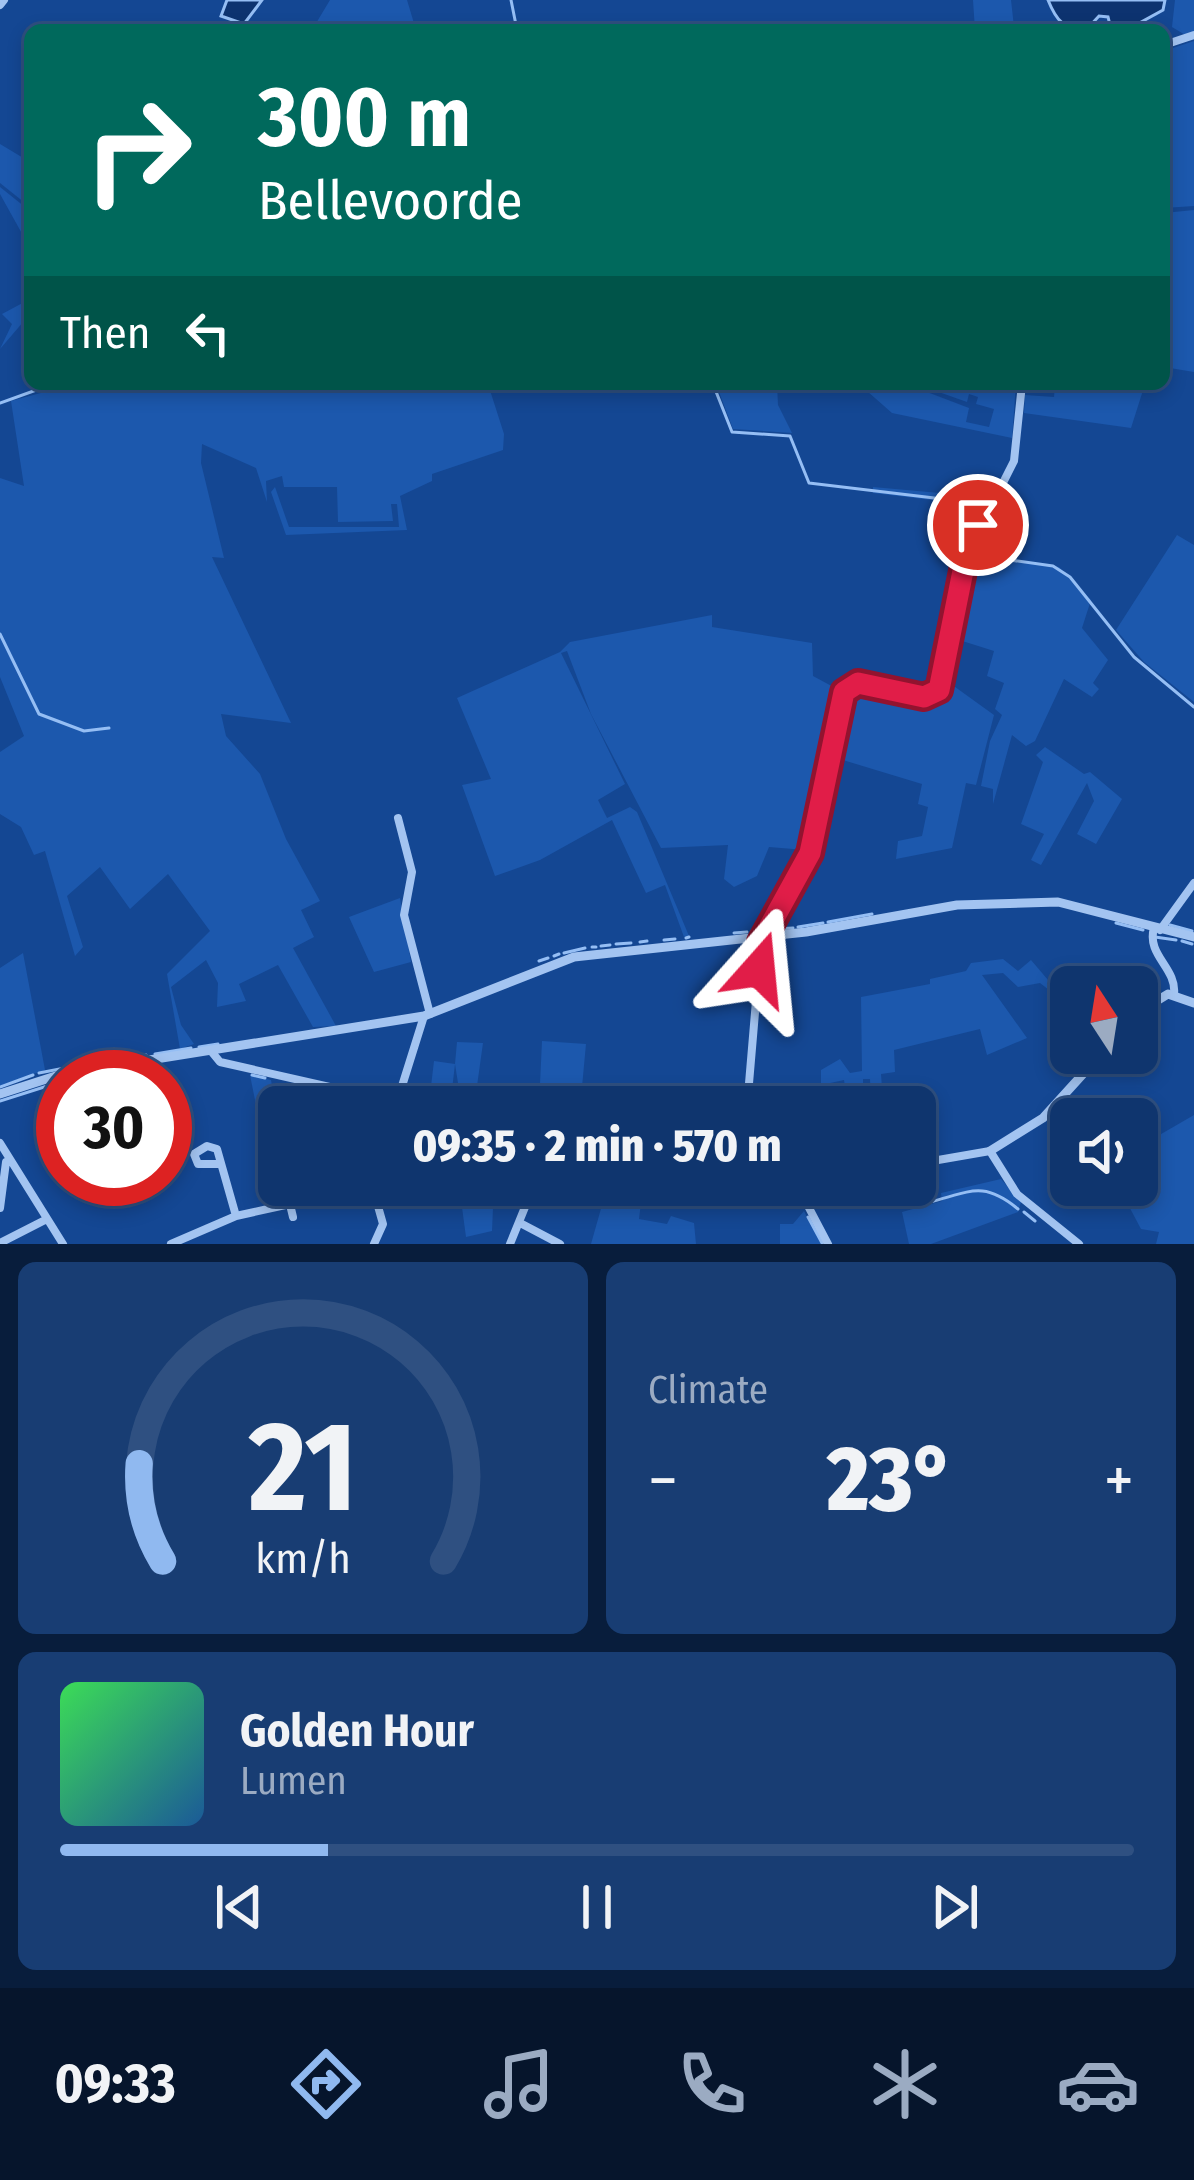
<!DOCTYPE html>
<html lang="en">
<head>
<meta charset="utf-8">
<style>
  body { margin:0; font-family:"Fira Sans Condensed",sans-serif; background:#183d73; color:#f1f3f6; height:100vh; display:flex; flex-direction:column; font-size:45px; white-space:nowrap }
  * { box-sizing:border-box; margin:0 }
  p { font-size:39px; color:#9babc2 }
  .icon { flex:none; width:66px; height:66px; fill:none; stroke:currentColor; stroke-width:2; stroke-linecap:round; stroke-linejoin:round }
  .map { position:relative; height:1244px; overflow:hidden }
  .details { display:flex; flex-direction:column; gap:18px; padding:18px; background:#081d3c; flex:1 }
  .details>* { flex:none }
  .hud { position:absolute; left:24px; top:24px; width:1146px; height:366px; border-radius:18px; box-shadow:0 6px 18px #0003,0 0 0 3px #2f5081; background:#00695c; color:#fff; overflow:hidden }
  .needle { width:78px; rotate:348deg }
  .fabs { position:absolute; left:1050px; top:966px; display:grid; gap:24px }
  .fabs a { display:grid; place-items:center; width:108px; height:108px; border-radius:18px; background:#0f356e; box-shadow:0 6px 18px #0003,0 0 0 3px #2f5081; font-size:60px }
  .speed { position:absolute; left:36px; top:1050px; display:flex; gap:24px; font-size:60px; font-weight:700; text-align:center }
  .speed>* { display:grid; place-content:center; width:156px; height:156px; border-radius:50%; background:#0f356e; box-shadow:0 6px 18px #0003,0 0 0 3px #2f5081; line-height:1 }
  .speed .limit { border:18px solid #d22; background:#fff; color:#111 }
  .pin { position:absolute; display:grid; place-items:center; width:102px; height:102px; color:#fff; margin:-51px; border:6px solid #fff; border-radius:50%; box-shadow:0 3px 12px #0007 }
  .me { position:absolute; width:132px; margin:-66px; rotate:18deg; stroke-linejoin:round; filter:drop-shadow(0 0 9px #0008) }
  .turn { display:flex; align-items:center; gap:42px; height:252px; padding:0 36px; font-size:54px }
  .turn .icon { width:156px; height:156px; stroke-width:2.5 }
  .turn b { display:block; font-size:84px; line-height:102px }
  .then { display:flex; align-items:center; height:114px; padding:0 36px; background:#0003; gap:24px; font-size:45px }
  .big { font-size:90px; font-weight:800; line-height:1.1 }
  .details .tile { flex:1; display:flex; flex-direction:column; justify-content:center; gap:18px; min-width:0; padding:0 42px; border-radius:18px; background:#183d73 }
  .details .dial { align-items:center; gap:0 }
  .dial svg { height:312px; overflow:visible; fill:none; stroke:#2f5081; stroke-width:7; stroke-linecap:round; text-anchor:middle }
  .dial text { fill:#f1f3f6; stroke:none }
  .song { display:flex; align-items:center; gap:36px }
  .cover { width:144px; height:144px; border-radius:18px; background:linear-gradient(135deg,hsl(130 70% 55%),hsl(210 70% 35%)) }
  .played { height:12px; border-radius:6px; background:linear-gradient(90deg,#90b9f0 25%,#2f5081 25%) }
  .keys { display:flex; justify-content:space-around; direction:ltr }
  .heat { display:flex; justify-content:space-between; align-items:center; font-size:66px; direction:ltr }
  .details .tiles { flex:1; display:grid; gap:18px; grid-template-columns:1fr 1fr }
  .tile:last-child { grid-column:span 2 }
  .trip { position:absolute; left:258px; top:1086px; width:678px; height:120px; border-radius:18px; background:#0f356e; box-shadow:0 6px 18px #0003,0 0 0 3px #2f5081; font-weight:800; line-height:120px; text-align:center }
  .tab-bar { display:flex; height:192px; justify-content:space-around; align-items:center; background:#06152c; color:#9babc2 }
  .tab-bar .icon { width:84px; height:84px }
  .tab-bar .current { color:#90b9f0 }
  .tab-bar b { font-size:54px; color:#f1f3f6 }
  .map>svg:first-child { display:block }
  .green { fill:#1c58ad }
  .water { fill:#0d3370; stroke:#95bef4; stroke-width:3 }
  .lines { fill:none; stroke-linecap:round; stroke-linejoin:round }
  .stream { stroke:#95bef4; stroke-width:3 }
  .minor { stroke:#a3c4f1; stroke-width:8 }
  .tertiary { stroke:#a3c4f1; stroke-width:9 }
  .route-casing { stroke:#92132f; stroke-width:30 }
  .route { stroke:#e11d48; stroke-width:21 }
</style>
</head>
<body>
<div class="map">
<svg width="1194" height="1244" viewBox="0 0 1194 1244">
  <rect width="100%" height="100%" fill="#144793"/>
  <path class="green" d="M330 0H407L416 30H312Z
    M973 0H1011L1014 27 1042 22 1056 30H975Z
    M1175 0H1194V33L1187 36 1172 27Z
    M1194 41V206L1164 208V51Z
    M0 144 30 162V207L0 183Z
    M0 187 30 211V248L0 194Z
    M1194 210V372L1164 367V213Z
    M30 299V314L0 349 12 324 2 314Z
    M47 384H488L504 434 503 450 432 474V481L400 496 407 530 286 535 271 492 275 487 289 527H399L397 504H391L393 521 338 522 337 487H284L282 476 266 481 267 502 256 468 202 444 201 463 224 558 212 557 291 723 221 714 226 736 260 774 286 839 320 901 301 910 314 937 293 948 336 1026 313 1027 278 965 239 984 246 1001 217 1007 218 983 206 960 171 987 181 1025 194 1044 180 1049 167 974 210 931 168 874 130 909 100 867 67 896 83 947 75 956 45 851 34 855 21 827 0 814V752L24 736 0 677V478L24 486 11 401 48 391Z
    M716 384H777L778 405 792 433 733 429Z
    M859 384H906L969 408 966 422 989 427 994 409 976 404 978 397 969 394 967 402 916 384H1016L1012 438 892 413Z
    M1055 384H1145L1131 428 1024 413 1025 395 1054 397Z
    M873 487 973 496 986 502 970 537 952 534 957 503 873 493Z
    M1177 535 1194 545V702L1144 662 1116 630Z
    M972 552 1059 567 1091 600 1082 628 1108 660 1093 683 1099 689 1092 697 1064 679 1035 741 1026 746 1012 735 993 804V789L981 786 990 741 1002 715 995 709 1004 683 987 676 994 651 956 639Z
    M712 615V627L812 643 813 676 839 690 805 850 769 847 757 876 734 887 724 879 728 845 661 848 591 714 567 651 561 653 625 784 598 800 607 818 630 807 637 812 689 936 684 937 665 885 646 893 612 820 540 860 495 876 462 785 491 779 457 698 560 652 570 642Z
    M951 684 994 715 976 785 966 783 952 848 896 859 898 841 922 836 928 807 918 804 922 784 833 757 848 694 860 687 932 700Z
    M1045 747 1084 774 1090 772 1122 799 1096 844 1077 834 1094 801 1087 783 1041 865 1031 860 1044 834 1021 824 1043 762 1036 755Z
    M400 898 411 962 374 972 349 917Z
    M23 953 45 1070 0 1086V968Z
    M1003 959 1018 971 1031 960 1071 1007 1040 983 1018 987 1003 973 982 975 1027 1038 987 1055 980 1029 894 1050 895 1072 881 1074 883 1102 871 1103 870 1079H863V1107H848L844 1080 821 1085V1070L840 1059 850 1073 862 1071 861 997 930 984V979L966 971 971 963Z
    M542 1041 586 1044 582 1087H570L569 1107 566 1086 540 1084Z
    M457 1042 483 1043 477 1086 458 1083 455 1064 450 1107 429 1103 434 1061 455 1064Z
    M250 1075 271 1080 279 1121 260 1125Z
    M1194 1115V1244H1156L1159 1232 1141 1229 1124 1197 1136 1190 1137 1148Z
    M1001 1179 1021 1202 1018 1212 931 1244H909L902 1212 942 1201 941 1193Z
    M459 1185H494L492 1231 466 1237Z
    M604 1198 641 1203 639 1219 667 1224 671 1216 694 1223 696 1244H591Z
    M804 1211 821 1244H780V1224H793Z"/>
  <path class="water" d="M227 0H262L244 24 221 16Z
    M1048 0H1165L1163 10 1132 27 1111 29 1108 17 1099 16 1086 30C1064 30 1056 20 1048 0Z"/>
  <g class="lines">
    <path class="stream" d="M511 0 517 30
      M713 384 732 432 790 436 809 483 976 503 964 543
      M0 403 53 384
      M974 555 1053 566 1070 577 1134 657 1194 707
      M0 634 39 714 84 731 109 728
      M828 922 872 914
      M1116 923 1143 930
      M1170 925 1192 931
      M798 927 823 923
      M775 929 793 928
      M752 931 767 923
      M734 933 747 932
      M1155 937 1176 940
      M686 938 689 937
      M664 940 675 939
      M1182 941 1192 944
      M640 942 647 941
      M616 944 631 943
      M601 946 610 945
      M592 947H596
      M564 953 585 948
      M554 956 559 954
      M539 961 548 958
      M199 1047 218 1044
      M155 1054 191 1048
      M125 1058 146 1055
      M105 1061 119 1059
      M77 1066 90 1064
      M39 1073 70 1067
      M252 1075 265 1078
      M85 1077 120 1072
      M0 1087 33 1075
      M0 1101 63 1081
      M930 1202C970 1192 983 1180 1018 1209
      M1024 1212 1035 1221
      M808 1217 822 1243"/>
    <path class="minor" d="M0 5 4 0
      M1164 45 1194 35
      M398 818 412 872 404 915 430 1014
      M1154 928C1146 955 1177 968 1174 994
      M1160 930 1194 883
      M211 1051 220 1062 418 1107
      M357 1093V1107
      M397 1102 424 1016
      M747 1107 761 942 809 857 844 692 849 685 868 684 924 697 942 686 966 556 1014 461 1022 384
      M0 1143 63 1244
      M221 1164H198L194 1154 207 1146 217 1149 236 1216
      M915 1164 990 1151 1017 1194 1079 1244
      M372 1185 383 1224 374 1244
      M733 1185 766 1192 801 1185
      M286 1188 293 1217
      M789 1190 808 1206 828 1244
      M0 1208 6 1162
      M522 1224 560 1244
      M0 1243 47 1219
      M171 1244 236 1216 290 1204
      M510 1244 534 1185"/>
    <path class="tertiary" d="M1137 1013 1168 994 1194 1003
      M0 1094 62 1074 424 1016 574 957 806 932 957 905 1058 902 1194 937
      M990 1151 1043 1118 1102 1053"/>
  </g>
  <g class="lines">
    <g class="route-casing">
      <path id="route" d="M759 969 761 942 810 853 844 692 858 683 924 697 939 690 966 556 978 525"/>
    </g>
    <use href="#route" class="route"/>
  </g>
</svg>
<div class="fabs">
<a><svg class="needle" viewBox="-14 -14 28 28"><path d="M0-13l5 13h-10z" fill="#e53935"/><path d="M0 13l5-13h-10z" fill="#9babc2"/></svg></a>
<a><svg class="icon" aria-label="sound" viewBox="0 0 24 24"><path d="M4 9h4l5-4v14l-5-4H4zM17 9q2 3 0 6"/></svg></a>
</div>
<div class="speed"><div class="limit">30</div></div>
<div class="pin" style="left:978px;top:525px;background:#d93025"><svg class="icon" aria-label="arrive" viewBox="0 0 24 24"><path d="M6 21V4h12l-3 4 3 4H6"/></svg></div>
<svg class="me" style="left:759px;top:969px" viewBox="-20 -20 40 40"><path d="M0-17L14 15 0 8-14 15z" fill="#e11d48" stroke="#fff" stroke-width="4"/></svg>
<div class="trip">09:35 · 2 min · 570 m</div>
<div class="hud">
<div class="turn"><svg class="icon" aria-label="right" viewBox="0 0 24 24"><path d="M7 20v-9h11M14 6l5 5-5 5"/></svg><div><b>300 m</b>Bellevoorde</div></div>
<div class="then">Then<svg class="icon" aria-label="left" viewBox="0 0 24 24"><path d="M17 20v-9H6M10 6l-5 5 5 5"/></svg></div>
</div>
</div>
<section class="details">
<div class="tiles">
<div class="tile dial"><svg viewBox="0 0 100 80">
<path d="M14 69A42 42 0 1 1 86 69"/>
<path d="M14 69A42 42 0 0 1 8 44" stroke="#90b9f0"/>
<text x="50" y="56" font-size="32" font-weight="700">21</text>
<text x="50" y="72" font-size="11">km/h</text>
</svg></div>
<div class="tile"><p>Climate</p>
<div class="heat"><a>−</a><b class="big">23°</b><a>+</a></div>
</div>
<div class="tile">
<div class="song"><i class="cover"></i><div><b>Golden Hour</b><p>Lumen</p></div></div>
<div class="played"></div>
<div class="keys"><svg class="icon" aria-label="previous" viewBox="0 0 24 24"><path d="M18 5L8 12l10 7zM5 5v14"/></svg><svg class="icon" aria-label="pause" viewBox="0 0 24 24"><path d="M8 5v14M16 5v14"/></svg><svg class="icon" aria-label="next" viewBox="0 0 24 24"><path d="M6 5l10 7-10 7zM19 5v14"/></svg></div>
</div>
</div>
</section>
<nav class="tab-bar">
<b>09:33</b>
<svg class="icon current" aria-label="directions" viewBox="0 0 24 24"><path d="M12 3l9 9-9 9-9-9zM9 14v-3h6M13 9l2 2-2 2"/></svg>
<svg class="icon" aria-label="music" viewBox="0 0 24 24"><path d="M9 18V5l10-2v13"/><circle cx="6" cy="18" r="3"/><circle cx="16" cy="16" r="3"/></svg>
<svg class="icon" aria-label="phone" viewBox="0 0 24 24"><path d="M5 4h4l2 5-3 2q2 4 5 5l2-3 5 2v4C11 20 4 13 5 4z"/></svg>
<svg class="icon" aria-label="climate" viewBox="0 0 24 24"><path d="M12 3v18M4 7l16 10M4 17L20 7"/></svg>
<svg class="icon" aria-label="car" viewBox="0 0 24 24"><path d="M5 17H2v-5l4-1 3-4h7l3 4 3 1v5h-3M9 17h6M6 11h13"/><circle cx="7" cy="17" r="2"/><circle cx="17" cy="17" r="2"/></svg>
</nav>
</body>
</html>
